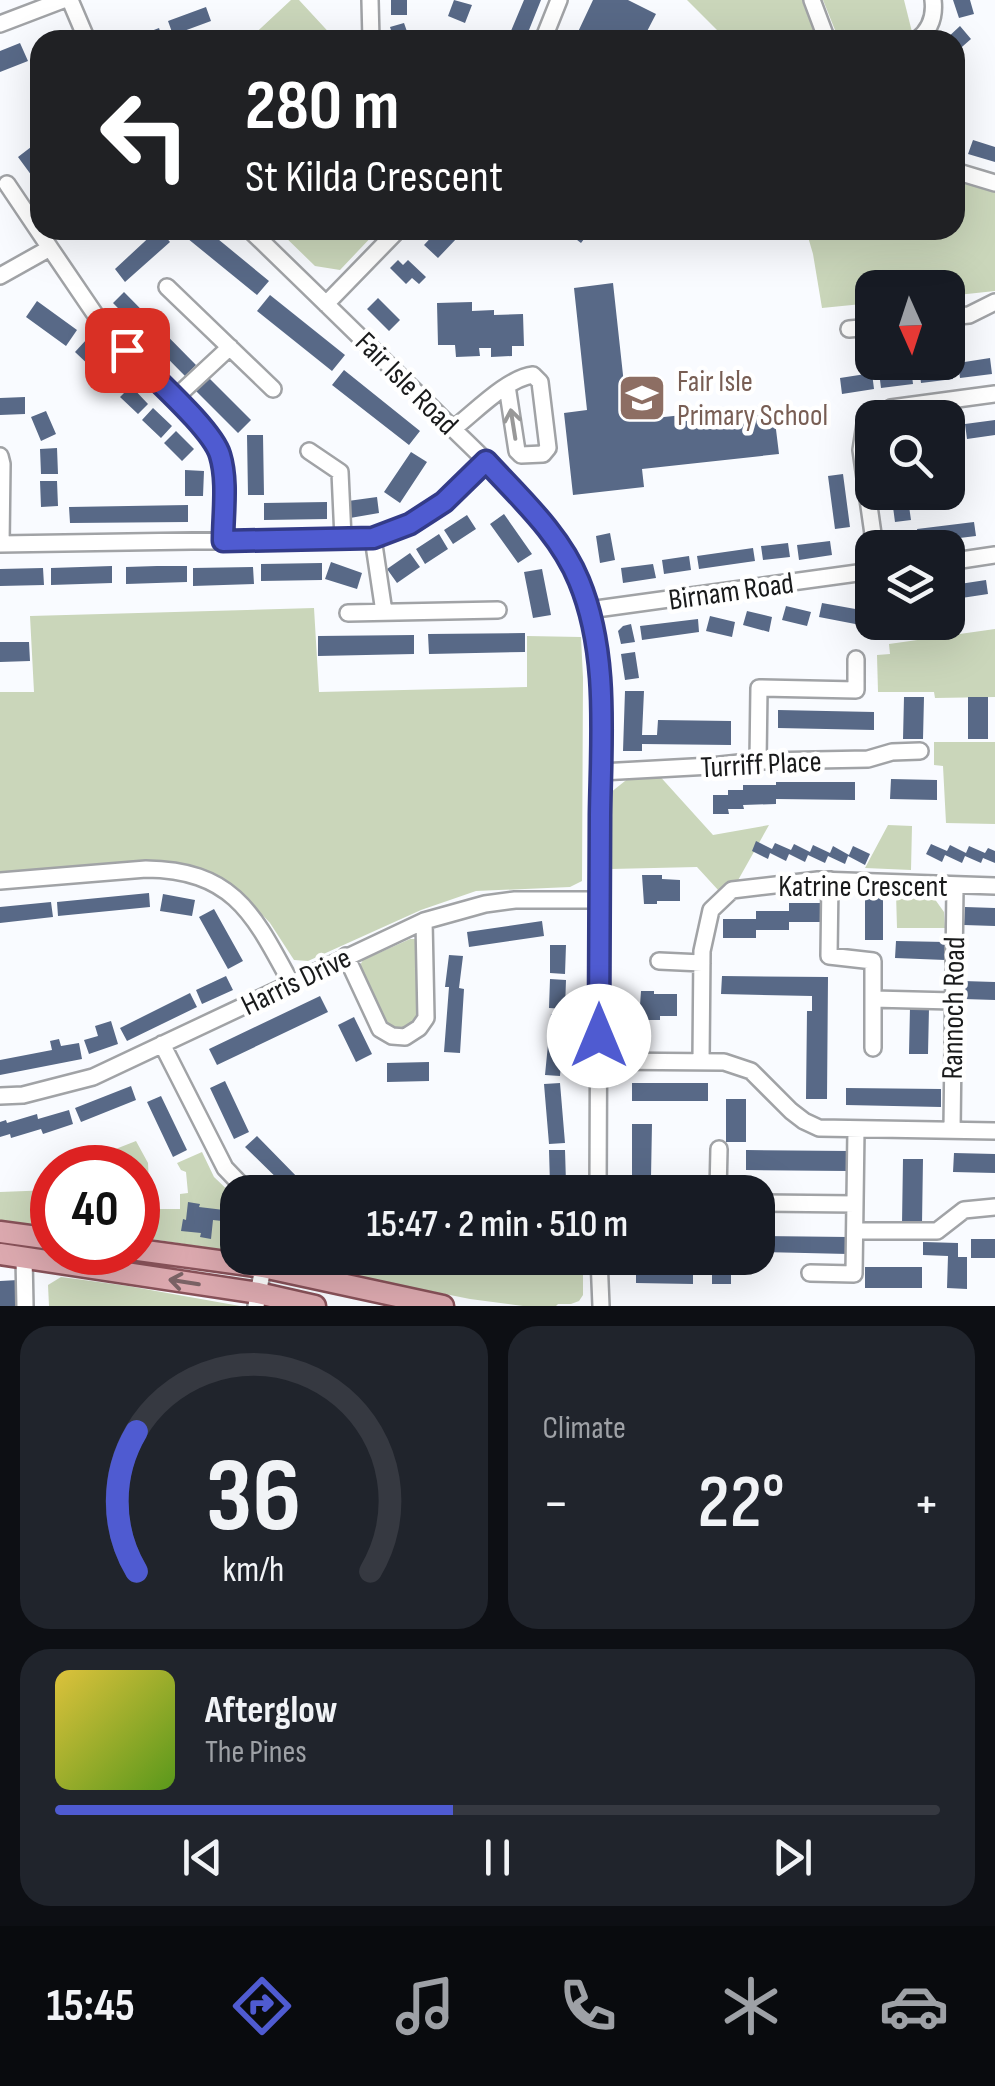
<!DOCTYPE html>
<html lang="en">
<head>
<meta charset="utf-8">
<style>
  body { margin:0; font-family:"Sofia Sans Condensed",sans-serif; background:#20242c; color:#f1f3f6; height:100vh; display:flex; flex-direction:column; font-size:38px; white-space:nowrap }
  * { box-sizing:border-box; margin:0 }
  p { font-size:32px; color:#9ea1a6 }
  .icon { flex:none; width:55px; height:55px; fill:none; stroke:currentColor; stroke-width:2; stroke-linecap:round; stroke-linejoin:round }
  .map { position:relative; height:1306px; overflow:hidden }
  .details { display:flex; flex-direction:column; gap:20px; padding:20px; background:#0d0f14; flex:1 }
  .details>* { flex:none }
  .top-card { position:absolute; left:30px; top:30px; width:935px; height:210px; border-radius:30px; box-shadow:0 10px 40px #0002; background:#202124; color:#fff; overflow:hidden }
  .needle { width:65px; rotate:177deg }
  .tools { position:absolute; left:855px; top:270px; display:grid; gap:20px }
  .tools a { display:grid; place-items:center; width:110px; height:110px; border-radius:20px; background:#171b24; box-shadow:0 10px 40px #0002; font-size:50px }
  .speed { position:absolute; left:30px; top:1145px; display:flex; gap:20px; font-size:50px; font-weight:700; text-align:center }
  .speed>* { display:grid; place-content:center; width:130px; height:130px; border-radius:50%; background:#171b24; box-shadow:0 10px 40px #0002; line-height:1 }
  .speed .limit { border:15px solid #d22; background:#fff; color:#111 }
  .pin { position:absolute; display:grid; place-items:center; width:85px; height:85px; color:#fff; margin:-42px; border-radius:20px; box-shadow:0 5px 15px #0006 }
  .me { position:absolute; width:110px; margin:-55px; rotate:0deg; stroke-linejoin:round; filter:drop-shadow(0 0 8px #0008) }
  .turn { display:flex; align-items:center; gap:35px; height:210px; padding:0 50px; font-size:45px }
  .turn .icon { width:130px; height:130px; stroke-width:2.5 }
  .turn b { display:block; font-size:70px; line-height:85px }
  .big { font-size:75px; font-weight:600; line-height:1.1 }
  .details .card { flex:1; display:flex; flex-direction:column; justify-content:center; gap:15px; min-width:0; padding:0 35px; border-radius:30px; background:#20242c }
  .details .dial { align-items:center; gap:0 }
  .dial svg { height:260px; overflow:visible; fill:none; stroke:#363941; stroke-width:7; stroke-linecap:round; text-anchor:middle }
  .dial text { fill:#f1f3f6; stroke:none }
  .song { display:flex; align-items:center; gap:30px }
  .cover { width:120px; height:120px; border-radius:15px; background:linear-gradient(135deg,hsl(50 70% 55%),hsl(90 70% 35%)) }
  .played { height:10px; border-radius:5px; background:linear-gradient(90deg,#4f5bd1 45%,#363941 45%) }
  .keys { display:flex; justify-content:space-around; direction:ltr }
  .heat { display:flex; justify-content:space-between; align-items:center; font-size:55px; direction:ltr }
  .details .tiles { flex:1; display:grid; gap:20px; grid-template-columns:1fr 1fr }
  .card:last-child { grid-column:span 2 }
  .trip { position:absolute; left:220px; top:1175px; width:555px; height:100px; border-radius:30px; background:#171b24; box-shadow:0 10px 40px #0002; font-weight:600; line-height:100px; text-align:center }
  .menu { display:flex; height:160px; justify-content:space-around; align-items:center; background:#090b0e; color:#9ea1a6 }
  .menu .icon { width:70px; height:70px }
  .menu .current { color:#4f5bd1 }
  .menu b { font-size:45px; color:#f1f3f6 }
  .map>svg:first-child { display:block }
  .green { fill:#cad6ba }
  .building { fill:#586987 }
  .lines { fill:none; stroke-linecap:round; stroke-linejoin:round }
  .minor-casing { stroke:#a1a3a6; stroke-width:20 }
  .major-casing { stroke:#885259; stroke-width:25 }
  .minor { stroke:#fff; stroke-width:15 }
  .major { stroke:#dca9af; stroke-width:20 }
  .oneway { stroke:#989898 }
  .oneway2 { stroke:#7a6265 }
  .route-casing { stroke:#333b88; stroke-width:25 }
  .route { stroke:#4f5bd1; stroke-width:18 }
  .labels { text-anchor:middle; stroke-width:9; stroke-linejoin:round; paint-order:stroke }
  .education-label { font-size:30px; fill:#785e54; stroke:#fff; text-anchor:start }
  .street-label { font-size:30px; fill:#191a1b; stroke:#fff }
</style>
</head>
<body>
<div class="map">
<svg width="995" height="1306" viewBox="0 0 995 1306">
  <rect width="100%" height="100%" fill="#f9fbff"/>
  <path class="green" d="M291 0H299L336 40H248Z
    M687 0H802L817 40H727Z
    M823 0H904L912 32 902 40H839Z
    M955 175 995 188V291L948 296V288H872V303L822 308 813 254 806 230H955Z
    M278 230H373L376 232 340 270 315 266Z
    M314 608 319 692 527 687V636L581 637 583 678 582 881 570 887 476 891 421 910 308 961 294 960 270 923 239 890 204 871 161 861 0 877V692H34L30 616Z
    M995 629V697L935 698 934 692H878L877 655 890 654 889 644Z
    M934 742H995V824L946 823 943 766 934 765Z
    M656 772 713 835 769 825 737 882 719 891 697 867 611 869 610 793 635 773Z
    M888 825 912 826 911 870 865 868Z
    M896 893 919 894 934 898 944 912 945 928H897Z
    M410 939H418V1013C396 1067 367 986 359 967L363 960Z
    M136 1141 148 1163 150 1209H180V1194L188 1193 186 1172 181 1170 177 1163 202 1152 214 1177 237 1199V1252L138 1237V1168L113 1167 108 1152Z
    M52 1190V1230L0 1226V1192Z
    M266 1258H583V1295L579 1301 571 1304H558L556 1306H523L470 1299Z
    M61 1277 128 1286 240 1306H49L48 1285Z"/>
  <path class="building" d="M391 0H407V15H391Z
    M454 0 472 5 465 23 448 16Z
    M524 0H541L525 40H495L497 34 508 38Z
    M593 0H628L656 14 643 39 630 32 626 40H589L577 34Z
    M953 0H970L974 14 959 18Z
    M206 7 211 21 173 35 168 21Z
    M404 23 410 40H394L390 27Z
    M960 26 971 39 955 53V40H945Z
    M159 28 163 40H128Z
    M20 43 28 61 0 72V51Z
    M973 140 995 147V162L968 154Z
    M31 147 40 159V187L18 157Z
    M157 230H160L170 242 125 282 115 269Z
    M186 230H207L269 281 257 295 182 234Z
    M438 230H450L458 237 438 258 424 245Z
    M564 230H591L581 243Z
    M398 260 403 265 408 260 426 277 419 284 412 278 406 284 390 268Z
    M613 283 628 421 773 405 779 454 642 469 644 487 573 495 564 413 587 410 574 288Z
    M124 292 196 365 185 376 113 303Z
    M270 295 345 355 332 371 257 311Z
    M378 298 400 320 389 331 367 309Z
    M37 301 77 330 66 346 26 317Z
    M472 302V311L494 310V315L523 314 524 346H512V356L491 357V348H479L480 356 456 357 455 345H438L437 303Z
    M86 340 104 358 93 369 75 352Z
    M990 358 992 374 960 378 958 363Z
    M109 362 127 381 114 393 96 374Z
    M951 363 953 379 921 383 919 367Z
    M911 368 913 384 881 388 879 372Z
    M344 370 420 431 409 445 332 385Z
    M872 373 874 389 842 394 840 378Z
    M209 378 251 420 238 433 196 391Z
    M131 386 148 404 138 414 120 397Z
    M25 397V414L0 415V398Z
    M153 408 172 426 161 438 142 420Z
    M46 411 56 434 41 441 31 417Z
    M995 420V435L967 439 965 424Z
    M958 424 961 439 948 441V426Z
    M176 431 194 449 182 461 164 443Z
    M247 435H263L264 495H248Z
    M57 448 58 474H41L40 449Z
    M411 452 427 462 400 503 384 492Z
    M185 470 204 471 203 496H185Z
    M843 474 850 527 835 529 828 476Z
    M40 481H57L58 506 41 507Z
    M891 492H907L911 520 895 522Z
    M377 497 379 513 350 518 348 501Z
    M327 502V519L264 520V503Z
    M188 505V522L70 523 69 507Z
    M504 514 532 554 518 563 490 524Z
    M467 515 476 529 453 544 444 530Z
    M974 522 976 536 919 543 917 529Z
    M610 533 615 560 600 563 596 536Z
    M439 534 448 549 425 564 416 549Z
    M830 541 832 555 799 560 797 545Z
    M788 543 790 557 763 560 761 546Z
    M753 548 755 561 699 569 697 556Z
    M410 553 420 567 397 583 387 569Z
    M689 556 691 570 664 574 662 560Z
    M331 562 362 573 357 589 325 579Z
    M322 563V580L261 581V564Z
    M653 564 656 578 623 583 621 568Z
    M112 566V583L51 585V568Z
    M157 566H187V582L126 584V567Z
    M253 567 254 584 193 586V568Z
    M43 568 44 585 0 586V569Z
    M542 569 551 615 533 618 524 572Z
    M986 580 988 594 955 599 953 585Z
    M822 603 872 612V622H877L876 628 819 617Z
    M786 606 811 612 807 626 782 620Z
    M747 611 772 617 769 632 743 625Z
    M710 616 735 622 732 637 706 631Z
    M698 619 699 632 642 640 640 626Z
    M631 624 635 642 621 644 618 631 623 626Z
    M525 633V652L429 654 428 634Z
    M414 635V654L318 656V636Z
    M0 642H29L30 661 0 662Z
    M635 652 639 678 625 680 621 654Z
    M625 691H644L642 735H657L658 720 731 721V745L642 744V751H623Z
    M904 697H924L923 739H903Z
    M968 697H988V739H968Z
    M778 710 874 712V730L778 728Z
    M891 779 937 780V800L890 799Z
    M776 782H855V800L776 799V804L743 805 744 809H728L729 814H713V795H728V790H743V785H776Z
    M756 841 772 849 775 843 791 850 794 844 810 852 813 845 830 853 833 846 849 855 853 846 870 854 865 865 848 856 845 864 828 856 825 863 808 855 805 862 789 854 786 861 770 853 768 859 752 851Z
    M931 844 947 851 950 845 966 853 969 846 985 853 988 848 995 851V863L983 858 981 863 965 856 962 863 945 855 942 862 926 854Z
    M642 875H662V879L680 880V901H657V904H644Z
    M865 891H883V940H865Z
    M149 893 150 907 58 916 57 902Z
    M163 894 195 900 192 916 160 911Z
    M51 902 53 917 0 923V907Z
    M789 903H821V922H789V930H756V938H723V919H756V911H789Z
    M965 907 995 908V926L964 925Z
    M214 909 243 961 228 969 199 917Z
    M542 921 544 936 469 947 467 932Z
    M896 941 945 942V960L895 958Z
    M550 945H566L565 974 550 973Z
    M449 955 463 956 459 988 464 989 460 1053 444 1052 449 987H445Z
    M226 976 233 990 202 1004 196 990Z
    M722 976 828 977 827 1099H806L807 1011H812V996L721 994Z
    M550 979 566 980 565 1009 549 1008Z
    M963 981 995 982V1000L963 999Z
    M641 991H654V994H677V1016H660V1020H639Z
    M190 993 197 1007 127 1041 120 1028Z
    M320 996 328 1012 217 1065 209 1049Z
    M910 1007 929 1008 928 1054H909Z
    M551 1014 565 1016 560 1076 545 1075Z
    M354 1017 372 1054 356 1062 338 1025Z
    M111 1021 118 1044 89 1054 84 1040 98 1036 95 1026Z
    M59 1039 61 1046 79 1043 82 1059 0 1075V1060L52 1050 50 1041Z
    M429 1062V1081L387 1082V1063Z
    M225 1081 249 1132 234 1139 210 1088Z
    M560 1083 565 1143 549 1144 544 1084Z
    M632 1083H708V1101H632Z
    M131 1086 136 1100 81 1122 75 1108Z
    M846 1088 941 1089V1107L846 1105Z
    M161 1096 187 1150 173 1157 147 1102Z
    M726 1099H746V1142H726Z
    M69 1110 73 1124 43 1134 41 1129 11 1138 10 1134 0 1137V1122L6 1120 7 1123 37 1114 38 1119Z
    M632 1124H652L651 1177H656V1192H636L637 1177 632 1176Z
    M257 1136 302 1182 291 1192 245 1147Z
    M549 1150H565L566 1183 550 1184Z
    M746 1150 849 1151V1171L746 1170Z
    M954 1153 995 1154V1173L953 1172Z
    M903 1159H923L922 1224H902Z
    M188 1202 200 1204 199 1207 224 1210 222 1221 213 1220 211 1239 200 1237 201 1233 181 1231 183 1219 186 1220Z
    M758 1236 848 1237V1254L758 1252Z
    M971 1239H995V1258H971Z
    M923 1242 958 1243V1257H967V1289L947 1288 948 1256 923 1255Z
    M712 1258H731V1284H712Z
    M636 1262H693V1284L636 1283Z
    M865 1267H922V1288H865Z
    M18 1280 19 1306H0V1281Z"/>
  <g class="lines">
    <g class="minor-casing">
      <path id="minor" d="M70 0 87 40
        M370 0 371 40
        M812 0 827 40
        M0 24 63 0
        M543 40 559 0
        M917 40C930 30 935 16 933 0
        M955 171 995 183
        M7 184 50 248
        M250 230C314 292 378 354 441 417 487 463 552 519 579 579 594 614 598 652 600 690L598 1192
        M0 276 50 248 103 326 210 435C228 468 223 504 223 541
        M167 287 273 389
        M326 304 398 230
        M948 317 969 315 995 302
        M849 329 872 327
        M174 399 230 347
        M875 418 891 408 995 394
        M872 419 865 424 861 450 875 548
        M453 429C474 413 507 378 533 375L540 382 548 448 543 454 521 455 517 451 507 386
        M309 451 340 472 343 538
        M0 456 2 464 1 544
        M373 538 384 612
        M0 544 373 538 410 524 444 502 486 461
        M948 562 995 555
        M589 610 872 571
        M348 613 498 610
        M758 761 759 688 856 690V659
        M601 772 711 766 758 761 868 759 892 752 920 751
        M830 880 829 956 873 961V999L953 1001
        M0 881 146 869C234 870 254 915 291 983
        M346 956 380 1029 392 1036 405 1037 419 1028 426 1018 424 921
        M659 961 702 963
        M162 1044 225 1168 248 1192
        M873 1048V999
        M599 1061 724 1062 751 1071 791 1111 804 1121 819 1128 995 1131
        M701 1061 702 951 711 910 732 890 818 880 995 886
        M0 1096 23 1095 93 1077 424 921 485 904 515 900H600
        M952 1130 955 886
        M718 1192 719 1149
        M758 1203 855 1204
        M855 1231H937L964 1210 995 1207
        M24 1257 25 1306
        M599 1258 601 1306
        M810 1273 854 1274 856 1129
        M256 1306 263 1267"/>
    </g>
    <g class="major-casing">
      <path id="major" d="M0 1232 52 1239
        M138 1250 263 1267 443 1306
        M0 1254 258 1293 315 1306"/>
    </g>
    <use href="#minor" class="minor"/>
    <use href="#major" class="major"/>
  </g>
  <defs><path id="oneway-shaft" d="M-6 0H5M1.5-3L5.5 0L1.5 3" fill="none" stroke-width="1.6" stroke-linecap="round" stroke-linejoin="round" transform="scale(2.5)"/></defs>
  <use class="oneway" href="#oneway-shaft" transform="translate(513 424) rotate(-99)"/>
  <use class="oneway2" href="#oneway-shaft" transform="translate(184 1282) rotate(-171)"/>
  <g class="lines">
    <g class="route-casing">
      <path id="route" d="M127 350C149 374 212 428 220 455 228 481 223 514 223 541L373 538 410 524 444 502 486 461C520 498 560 534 579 581 609 653 601 738 600 815 600 889 600 963 599 1036"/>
    </g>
    <use href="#route" class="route"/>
  </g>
  <defs>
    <g id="school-square" transform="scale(2.5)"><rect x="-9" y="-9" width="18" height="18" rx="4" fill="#8d6e63" stroke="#fff"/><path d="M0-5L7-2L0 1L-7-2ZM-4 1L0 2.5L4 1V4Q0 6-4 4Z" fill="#fff"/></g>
  </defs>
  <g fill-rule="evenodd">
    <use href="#school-square" x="642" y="398"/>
  </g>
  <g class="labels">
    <g class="education-label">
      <text x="677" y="391">Fair Isle<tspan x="677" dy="34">Primary School</tspan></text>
    </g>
    <g class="street-label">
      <text transform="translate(407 383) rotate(45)" y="10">Fair Isle Road</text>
      <text transform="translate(731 591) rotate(-8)" y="10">Birnam Road</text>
      <text transform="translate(761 764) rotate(-3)" y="10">Turriff Place</text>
      <text x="863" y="896">Katrine Crescent</text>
      <text transform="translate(296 981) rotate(-26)" y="10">Harris Drive</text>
      <text transform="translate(953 1008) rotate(-89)" y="10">Rannoch Road</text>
    </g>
  </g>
</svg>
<div class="tools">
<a><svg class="needle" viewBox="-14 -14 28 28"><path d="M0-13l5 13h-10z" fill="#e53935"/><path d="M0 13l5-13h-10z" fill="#9ea1a6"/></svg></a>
<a><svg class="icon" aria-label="search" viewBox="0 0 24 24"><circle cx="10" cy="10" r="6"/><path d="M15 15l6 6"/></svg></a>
<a><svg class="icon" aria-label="layers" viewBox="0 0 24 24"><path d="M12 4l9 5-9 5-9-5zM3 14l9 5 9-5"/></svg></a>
</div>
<div class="speed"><div class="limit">40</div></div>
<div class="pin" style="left:127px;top:350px;background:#d93025"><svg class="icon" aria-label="arrive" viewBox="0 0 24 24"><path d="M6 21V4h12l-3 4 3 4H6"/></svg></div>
<svg class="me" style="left:599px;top:1036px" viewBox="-20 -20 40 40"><circle r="19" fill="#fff"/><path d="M0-13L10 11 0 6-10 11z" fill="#4f5bd1"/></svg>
<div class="trip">15:47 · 2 min · 510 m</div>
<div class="top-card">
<div class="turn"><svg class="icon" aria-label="left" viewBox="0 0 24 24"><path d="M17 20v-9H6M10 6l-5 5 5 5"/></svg><div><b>280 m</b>St Kilda Crescent</div></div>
</div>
</div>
<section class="details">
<div class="tiles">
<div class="card dial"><svg viewBox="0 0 100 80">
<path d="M14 69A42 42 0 1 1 86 69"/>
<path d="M14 69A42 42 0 0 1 14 26" stroke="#4f5bd1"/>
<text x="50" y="56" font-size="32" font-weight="700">36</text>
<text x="50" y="72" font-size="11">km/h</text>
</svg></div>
<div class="card"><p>Climate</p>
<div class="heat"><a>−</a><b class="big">22°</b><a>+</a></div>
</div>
<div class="card">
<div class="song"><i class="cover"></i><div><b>Afterglow</b><p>The Pines</p></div></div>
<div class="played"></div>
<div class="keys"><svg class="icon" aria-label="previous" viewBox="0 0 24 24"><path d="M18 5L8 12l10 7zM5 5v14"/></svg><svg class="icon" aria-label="pause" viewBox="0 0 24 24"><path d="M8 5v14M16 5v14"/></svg><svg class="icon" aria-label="next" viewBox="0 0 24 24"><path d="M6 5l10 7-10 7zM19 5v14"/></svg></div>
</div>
</div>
</section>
<nav class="menu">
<b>15:45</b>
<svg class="icon current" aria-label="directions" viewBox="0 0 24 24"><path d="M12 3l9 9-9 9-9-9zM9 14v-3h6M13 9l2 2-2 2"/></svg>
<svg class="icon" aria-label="music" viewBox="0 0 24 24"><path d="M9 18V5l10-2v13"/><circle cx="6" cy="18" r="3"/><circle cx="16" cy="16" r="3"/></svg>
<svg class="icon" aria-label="phone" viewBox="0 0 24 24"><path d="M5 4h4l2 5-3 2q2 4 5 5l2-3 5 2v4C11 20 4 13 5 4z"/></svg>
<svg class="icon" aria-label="climate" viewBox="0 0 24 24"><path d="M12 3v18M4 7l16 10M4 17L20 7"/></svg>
<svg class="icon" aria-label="car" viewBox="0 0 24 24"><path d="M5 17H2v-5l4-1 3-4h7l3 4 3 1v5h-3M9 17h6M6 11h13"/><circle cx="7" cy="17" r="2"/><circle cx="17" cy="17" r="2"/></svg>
</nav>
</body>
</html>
